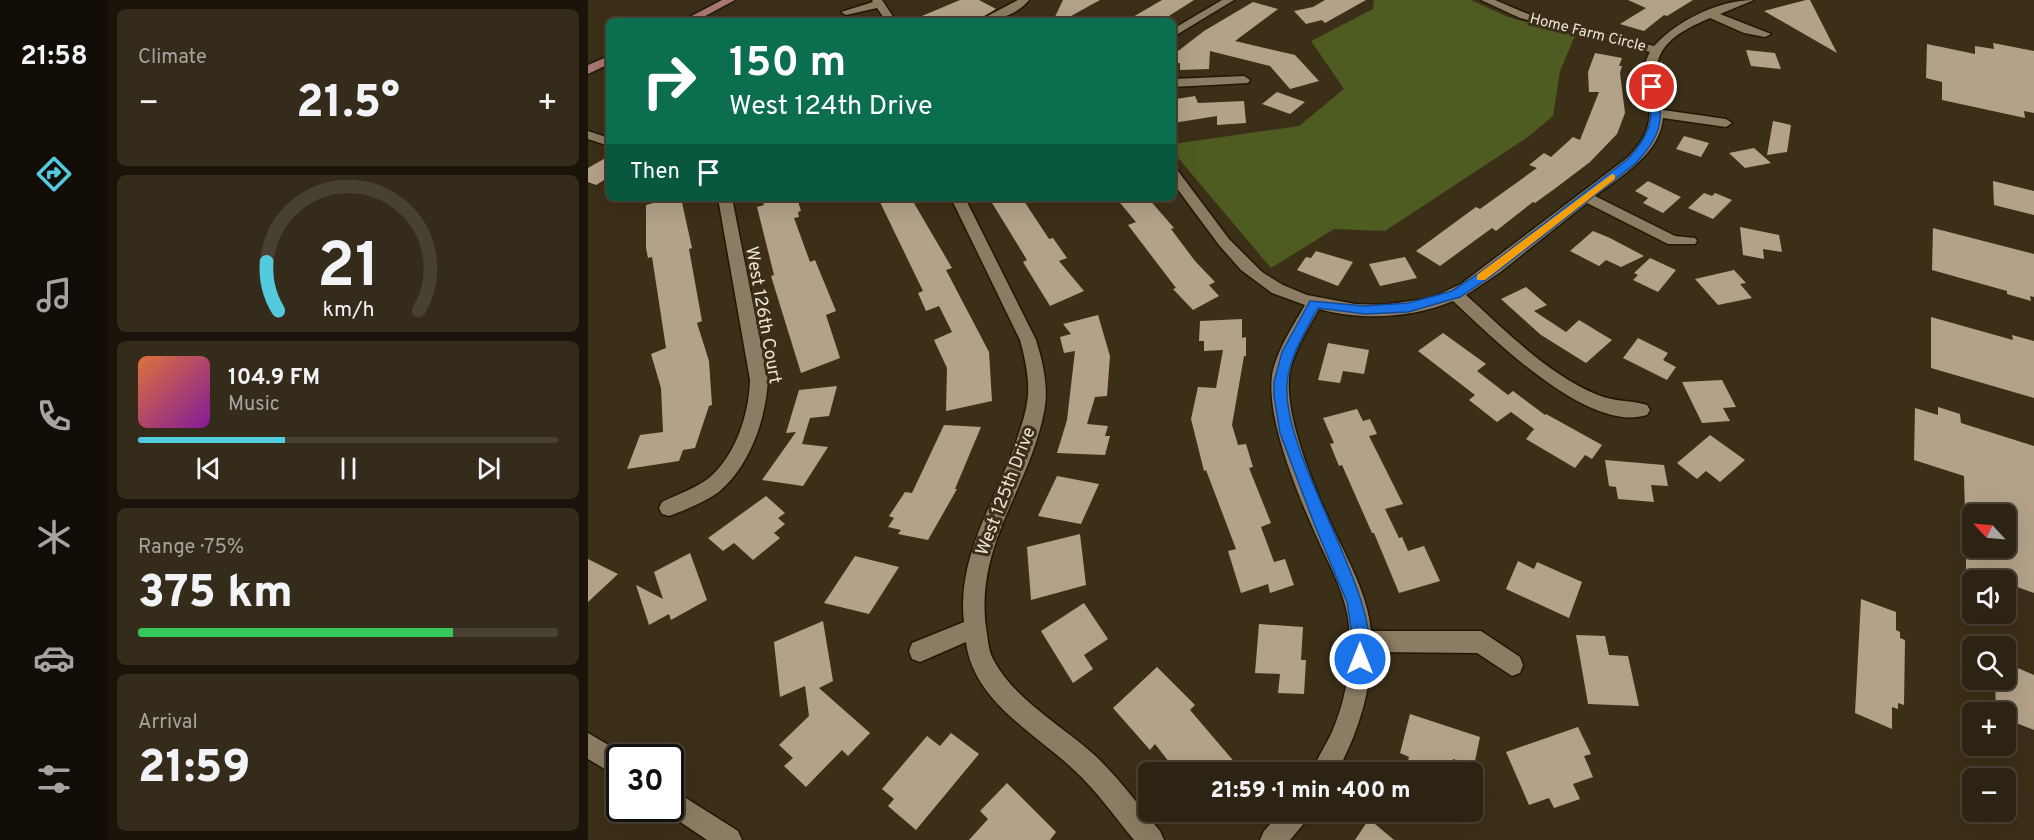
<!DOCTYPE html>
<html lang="en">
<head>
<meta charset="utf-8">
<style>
  body { margin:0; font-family:Overpass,sans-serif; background:#352b1b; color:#f1f3f6; height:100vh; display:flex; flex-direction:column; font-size:22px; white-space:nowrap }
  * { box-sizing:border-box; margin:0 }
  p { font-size:20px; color:#a7a49f }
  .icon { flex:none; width:33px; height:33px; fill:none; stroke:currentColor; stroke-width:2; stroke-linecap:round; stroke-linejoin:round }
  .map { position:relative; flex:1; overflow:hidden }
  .drawer { display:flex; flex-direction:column; gap:9px; padding:9px; background:#19130a; width:480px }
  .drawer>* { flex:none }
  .guide { position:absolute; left:18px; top:18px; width:570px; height:183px; border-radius:9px; box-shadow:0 6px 24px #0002,0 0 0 2px #484032; background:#0b6e4f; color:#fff; overflow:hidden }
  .needle { width:39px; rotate:296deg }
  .fabs { position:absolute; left:1374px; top:504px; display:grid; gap:12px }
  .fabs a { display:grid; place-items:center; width:54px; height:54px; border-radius:9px; background:#2d2312; box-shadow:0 6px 24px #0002,0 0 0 2px #484032; font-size:30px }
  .speed { position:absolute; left:18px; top:744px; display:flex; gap:12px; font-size:30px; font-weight:700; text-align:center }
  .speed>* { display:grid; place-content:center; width:78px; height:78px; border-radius:50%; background:#2d2312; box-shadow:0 6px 24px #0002,0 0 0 2px #484032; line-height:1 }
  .speed .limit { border:3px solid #111; border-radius:9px; background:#fff; color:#111 }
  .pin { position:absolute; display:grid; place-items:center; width:51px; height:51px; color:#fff; margin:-26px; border:3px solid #fff; border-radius:50%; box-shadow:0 2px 6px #0007 }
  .me { position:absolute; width:66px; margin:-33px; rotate:0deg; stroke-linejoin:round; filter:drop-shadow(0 0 4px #0008) }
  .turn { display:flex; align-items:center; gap:21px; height:126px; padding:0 24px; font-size:27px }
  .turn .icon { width:78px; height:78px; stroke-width:2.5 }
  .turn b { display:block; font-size:42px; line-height:51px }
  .then { display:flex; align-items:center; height:57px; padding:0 24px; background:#0003; gap:12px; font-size:22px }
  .big { font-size:45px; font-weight:800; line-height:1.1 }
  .drawer .card { flex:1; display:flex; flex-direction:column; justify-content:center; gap:9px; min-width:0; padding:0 21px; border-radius:9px; background:#352b1b }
  .drawer .dial { align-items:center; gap:0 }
  .dial svg { height:156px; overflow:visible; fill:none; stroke:#484032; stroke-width:7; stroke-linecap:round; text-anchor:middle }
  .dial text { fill:#f1f3f6; stroke:none }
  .song { display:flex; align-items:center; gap:18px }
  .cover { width:72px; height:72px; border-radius:9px; background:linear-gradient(135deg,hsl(20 70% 55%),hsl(290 70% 35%)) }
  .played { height:6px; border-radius:3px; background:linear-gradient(90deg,#54cade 35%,#484032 35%) }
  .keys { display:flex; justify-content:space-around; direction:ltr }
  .heat { display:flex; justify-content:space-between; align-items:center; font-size:33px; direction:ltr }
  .charge { height:9px; border-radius:4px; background:linear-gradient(90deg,#34c759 75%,#484032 0) }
  .trip { position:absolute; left:550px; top:762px; width:345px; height:60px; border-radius:9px; background:#2d2312; box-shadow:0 6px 24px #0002,0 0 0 2px #484032; font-weight:800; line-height:60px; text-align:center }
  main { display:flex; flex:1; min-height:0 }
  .tab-bar { display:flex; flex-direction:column; width:108px; justify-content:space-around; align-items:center; background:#120e07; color:#a7a49f }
  .tab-bar .icon { width:42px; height:42px }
  .tab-bar .active { color:#54cade }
  .tab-bar b { font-size:27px; color:#f1f3f6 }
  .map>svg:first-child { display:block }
  .green { fill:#4e5b21 }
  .building { fill:#b3a288 }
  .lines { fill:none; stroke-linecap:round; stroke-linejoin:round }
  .minor-casing { stroke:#231602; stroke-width:3 }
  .secondary-casing { stroke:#231602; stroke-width:3 }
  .minor { fill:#8b7c63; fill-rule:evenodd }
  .secondary { fill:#a77871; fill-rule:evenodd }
  .route { fill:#1a73e8; stroke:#114b97; stroke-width:1.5 }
  .slow { fill:#f59e0b }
  .labels { text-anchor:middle; stroke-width:6; stroke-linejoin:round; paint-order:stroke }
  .far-street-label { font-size:15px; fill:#eee5d7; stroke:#3c2f18 }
  .street-label { font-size:18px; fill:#eee5d7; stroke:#3c2f18 }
</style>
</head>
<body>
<main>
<nav class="tab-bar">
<b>21:58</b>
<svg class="icon active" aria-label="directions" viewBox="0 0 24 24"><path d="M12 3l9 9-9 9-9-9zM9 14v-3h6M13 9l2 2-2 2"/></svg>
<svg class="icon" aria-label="music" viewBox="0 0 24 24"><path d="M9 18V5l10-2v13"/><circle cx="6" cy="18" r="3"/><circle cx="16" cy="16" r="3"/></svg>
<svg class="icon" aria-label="phone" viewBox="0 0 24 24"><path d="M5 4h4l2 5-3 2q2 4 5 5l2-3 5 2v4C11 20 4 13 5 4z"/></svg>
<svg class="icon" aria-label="climate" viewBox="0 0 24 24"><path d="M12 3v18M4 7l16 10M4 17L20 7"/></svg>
<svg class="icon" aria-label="car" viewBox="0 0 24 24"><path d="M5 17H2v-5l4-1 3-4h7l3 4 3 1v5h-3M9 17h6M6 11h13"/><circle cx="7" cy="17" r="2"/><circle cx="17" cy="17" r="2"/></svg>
<svg class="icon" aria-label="filters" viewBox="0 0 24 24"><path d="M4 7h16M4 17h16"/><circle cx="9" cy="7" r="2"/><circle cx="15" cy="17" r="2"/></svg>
</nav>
<section class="drawer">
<div class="card"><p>Climate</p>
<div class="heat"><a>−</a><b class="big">21.5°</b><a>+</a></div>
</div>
<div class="card dial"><svg viewBox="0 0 100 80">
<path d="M14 69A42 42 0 1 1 86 69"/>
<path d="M14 69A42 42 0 0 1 8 44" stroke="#54cade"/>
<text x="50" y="56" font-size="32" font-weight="700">21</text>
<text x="50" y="72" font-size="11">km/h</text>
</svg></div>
<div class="card">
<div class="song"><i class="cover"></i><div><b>104.9 FM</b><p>Music</p></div></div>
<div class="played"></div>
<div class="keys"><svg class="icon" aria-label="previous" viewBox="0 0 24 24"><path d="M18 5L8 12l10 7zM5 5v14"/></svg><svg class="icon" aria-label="pause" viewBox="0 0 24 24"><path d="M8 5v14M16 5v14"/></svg><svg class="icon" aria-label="next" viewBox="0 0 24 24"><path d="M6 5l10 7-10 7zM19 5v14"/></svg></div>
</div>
<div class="card"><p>Range · 75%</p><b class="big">375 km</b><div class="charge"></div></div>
<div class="card"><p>Arrival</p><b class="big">21:59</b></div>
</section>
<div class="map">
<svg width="1446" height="840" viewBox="0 0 1446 840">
  <rect width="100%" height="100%" fill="#3c2f18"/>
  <path class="green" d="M786 0H883L920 17 987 36 972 71 965 116 940 137 797 231 746 229 683 268 585 152V144L711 126 756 89 723 41 785 9Z"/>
  <path class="building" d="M372 0H391L408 9 388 21H322Z
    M475 0H512L474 21H465Z
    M574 0H606L573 21H538Z
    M737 0H778L737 23 734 20 718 24 706 11 725 7Z
    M1040 0H1105L1079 16 1076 15 1056 31 1032 24 1058 8Z
    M1218 0H1222L1249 53 1176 11Z
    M665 2 690 9 647 41 707 55 731 81 702 89 682 66 622 51 621 69 592 70V63H585V55L616 31Z
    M1405 43 1446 51V113L1436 111 1437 118 1354 100V82L1338 78 1339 44 1387 54V46L1406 49Z
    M1158 50 1187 53 1193 69 1163 66Z
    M1007 53 1034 58 1031 66H1034L1032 73 1037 113 1029 134 1002 162 969 187 947 203 945 202 908 231 904 228 852 266 828 251 888 207 892 209 949 168 941 165 956 153 963 157 985 137 992 140 1011 92H1001L1000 72Z
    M689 92 717 102 702 114 674 104Z
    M607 96 610 103 656 101 658 123 629 125V116L585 123V104L590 103 588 99Z
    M1185 121 1203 125 1199 152 1179 155Z
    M1096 136 1121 143 1113 157 1088 149Z
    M1166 148 1183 163 1157 168 1141 153Z
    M21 156V177L8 185 0 182V168Z
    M1060 181 1093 197 1075 213 1055 203 1060 198 1047 191Z
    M1405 181 1446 191V215L1406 205Z
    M1116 193 1124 196 1127 193 1144 200 1125 219 1100 208Z
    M85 198H93L104 248 101 249 114 321 109 323 121 361 124 405 121 406 107 448 95 450 91 461 39 469 52 435 75 432 73 388 63 354 78 348 64 257 60 258 58 248V205Z
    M174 198H209L213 211 210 212 211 217 206 218 222 262 227 260 248 311 238 315 252 358 213 373 183 276 186 275 169 207 176 205Z
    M290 198H323L364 268 358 270 401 352 404 401 358 411 359 368 346 340 364 332 351 306 338 311 330 293 335 291Z
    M401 198H434L461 239 465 238 479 258 471 261 496 291 462 306 435 262 439 260Z
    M528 198H560L586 228 583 229 607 261 627 282 621 285 631 296 605 310 585 289 588 288 540 225 548 222Z
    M1152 227 1191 235 1194 252 1175 249 1176 259 1155 255Z
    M1345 228 1446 254V297L1442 296 1443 301 1419 294V291L1344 270Z
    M1005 231 1022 238 1056 256 1033 267 1018 260 1011 266 982 251Z
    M728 251 765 262 750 286 709 270 718 257 723 258Z
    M817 257 829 278 792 286 781 264Z
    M1062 258 1088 270 1070 292 1045 280 1050 275 1046 273Z
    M1146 270 1158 283 1152 284 1164 298 1130 305 1107 279Z
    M938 287 959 305 946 311 978 332 991 320 1024 340 998 363 953 335 913 299Z
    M510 315 522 356 519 396 507 397 499 424 520 426 517 436H522L517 455 469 453 479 420 487 351 476 353 472 337 483 334 475 324Z
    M1343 317 1425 340 1424 335 1446 341V398L1343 368Z
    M654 319V338L658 337V356H656L644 425 650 445 658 444 665 467 661 468 683 523 673 527 686 562 697 559 706 585 682 593 680 584 653 593 640 551 648 549 618 470 616 471 603 419 610 387 628 388 635 350 616 351V341H611L612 321Z
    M855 333 898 364 889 371 920 395 925 391 957 415 958 414 1014 445 1004 459 997 455 987 468 938 439 946 429 923 412 909 422 881 400 887 395 830 351Z
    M1050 338 1080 353 1075 360 1088 367 1079 380 1035 358Z
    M740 343 781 350 776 374 755 371 752 383 730 380Z
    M1134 380 1148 407 1135 408 1142 421 1114 423 1094 382Z
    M249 386 241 416 222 418 214 444 240 447 215 486 174 480 208 432 198 433 211 390Z
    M1350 407 1372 414 1373 423 1446 446V593L1418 583V580H1411L1378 569V548H1418V514H1377L1376 476 1326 460 1327 408 1350 415Z
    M769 409 775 421 782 419 789 434 781 436 815 504 797 509 811 538 814 537 820 551 836 546 852 581 811 593 786 533H784L754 465 751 466 742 444 746 443 735 418Z
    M356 425 393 427 367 489H369L340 540 310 534 313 530 300 527 306 518 301 516 317 492 324 493Z
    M1122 435 1157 460 1132 482 1118 471 1109 479 1089 463Z
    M1017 460 1076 465 1080 486 1063 485 1066 502 1030 499 1028 487 1021 486Z
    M469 476 511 484 493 524 450 516Z
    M178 496 197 513 190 518 197 524 186 533 192 538 165 560 146 543 135 551 120 538Z
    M492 534 498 585 443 600 439 547Z
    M102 553 119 600 83 620 81 614 61 625 48 585 75 599 66 572Z
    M267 556 311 567 281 614 236 603Z
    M0 559 30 574 0 602Z
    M930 561 946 569 949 562 994 582 981 618 918 589Z
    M1273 599 1308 612V630L1312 632V638L1317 640 1316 705 1310 703V709L1304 707V729L1267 713Z
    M496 603 520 639 496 655 505 669 485 683 453 631Z
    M235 621 245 681 231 688 282 733 260 756 254 750 218 787 196 766 205 758 191 745 221 716 217 686 192 697 186 642Z
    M671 624 715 627 713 660H718L716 694 690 693 692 674 667 673Z
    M988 635 1017 636 1021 655 1040 656 1051 706 1000 704Z
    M1418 663 1446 675V730L1418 719V712H1408L1407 680H1418Z
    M569 667 607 705 602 710 655 772H589L567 744 562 750 525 708Z
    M822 714 892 737 886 766 865 759 862 772H817L821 757 812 753Z
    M990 727 1003 754 996 756 1005 777 985 784 992 799 966 808 961 798 941 805 918 752Z
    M363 733 391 754 328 830 300 806 306 799 294 789 339 736 352 746Z
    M419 783 468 832 462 840H381L400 819 392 811Z
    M781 819 806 840H767Z"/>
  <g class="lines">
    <g class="minor-casing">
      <path id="minor" d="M284 0H294L308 21H298L289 8 258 15 253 12 285 2Z
        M430 0H441C429 15 408 21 390 21Z
        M634 0H646L585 37V29Z
        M893 0H907L940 14 1066 46C1090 20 1131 0 1166 0L1132 14 1183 34 1177 37 1156 33 1122 18C1101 27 1070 41 1069 68 1068 82 1074 96 1075 110L1138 119 1144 123 1138 127 1075 118C1072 154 1033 176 1007 196L1087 236 1107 238 1109 241 1107 244H1080L999 203 911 273 878 295C918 331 959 374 1010 395 1026 402 1043 400 1059 405L1062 410 1059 415C1000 434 905 338 865 301 824 318 775 321 731 309 720 329 707 349 702 371 693 415 733 504 753 545 766 572 780 600 783 631H893L932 657 935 665 932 673 924 676 889 653 784 652C782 695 769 735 749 772H724C729 758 738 745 744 732 758 699 765 661 761 625 758 596 744 570 732 544 713 502 675 415 685 370 691 347 705 326 717 305L684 293 653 270 631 245 585 183V170L590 171 641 239 674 272 695 285 719 295 767 304 795 305 843 298 873 284 1039 158C1086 111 1042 88 1062 52L932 18Z
        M656 76 662 80 660 83 585 87V79Z
        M0 131 21 138V146L0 139Z
        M130 198H144L180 380C178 417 163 463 134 489 124 499 95 511 81 516L74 514 71 508 74 502C88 495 108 488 121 478 148 455 161 414 162 380Z
        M363 198H377L448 340C455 363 461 388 456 412 441 489 387 544 398 628 400 638 400 650 405 659 426 699 470 723 503 752 529 775 550 805 572 831L576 840H546C527 817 508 790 486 770 448 734 385 701 378 642L332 662 324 659 321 651 324 643 376 622C368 556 409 499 429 439 434 424 439 410 440 394 441 376 437 358 432 340Z
        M0 733 41 757 32 758V778L0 759Z
        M82 788 150 831 154 840H119L73 809 82 808Z
        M693 812H721L718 821 702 840H672L676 831Z"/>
    </g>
    <g class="secondary-casing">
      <path id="secondary" d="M134 0H147L108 21H94Z
        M21 56V64L0 74V65Z"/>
    </g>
    <use href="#minor" class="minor"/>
    <use href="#secondary" class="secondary"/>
  </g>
  <path class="route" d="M1064 84 1068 87C1078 121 1071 138 1048 163L902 277 872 297 820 312 777 314 730 308C717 332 701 357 699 384 694 461 802 607 778 665L772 668 766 665 763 659 765 641 759 602 727 526 692 433 686 396V382L694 352 722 301 777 306 820 303 864 291 893 272 1040 159C1062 135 1068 118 1059 87Z"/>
  <path class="slow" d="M1024 174 1027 175V179L897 280H889V275Z"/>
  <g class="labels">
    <g class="far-street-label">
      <text transform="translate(1000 32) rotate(14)" y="5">Home Farm Circle</text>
    </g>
    <g class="street-label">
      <text transform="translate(176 315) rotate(80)" y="6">West 126th Court</text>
      <text transform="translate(417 491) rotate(-69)" y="6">West 125th Drive</text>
    </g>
  </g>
</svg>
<div class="fabs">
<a><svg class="needle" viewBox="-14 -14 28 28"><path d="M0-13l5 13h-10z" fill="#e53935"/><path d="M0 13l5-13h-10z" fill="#a7a49f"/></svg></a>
<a><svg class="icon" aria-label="sound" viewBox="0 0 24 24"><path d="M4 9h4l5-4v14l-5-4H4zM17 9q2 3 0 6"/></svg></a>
<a><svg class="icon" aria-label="search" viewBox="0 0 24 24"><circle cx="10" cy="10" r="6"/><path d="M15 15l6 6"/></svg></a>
<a>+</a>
<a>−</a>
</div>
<div class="speed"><div class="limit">30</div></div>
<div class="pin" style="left:1064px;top:87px;background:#d93025"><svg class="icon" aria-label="arrive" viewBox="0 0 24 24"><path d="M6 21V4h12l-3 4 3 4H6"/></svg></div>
<svg class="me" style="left:772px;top:659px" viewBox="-20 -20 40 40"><circle r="17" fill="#1a73e8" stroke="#fff" stroke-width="3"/><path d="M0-11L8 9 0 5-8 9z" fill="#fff"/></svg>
<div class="trip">21:59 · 1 min · 400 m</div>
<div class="guide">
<div class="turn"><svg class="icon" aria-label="right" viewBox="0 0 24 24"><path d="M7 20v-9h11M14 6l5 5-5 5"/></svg><div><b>150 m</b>West 124th Drive</div></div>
<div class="then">Then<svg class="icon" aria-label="arrive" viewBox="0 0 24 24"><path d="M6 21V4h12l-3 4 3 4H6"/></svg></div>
</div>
</div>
</main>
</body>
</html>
